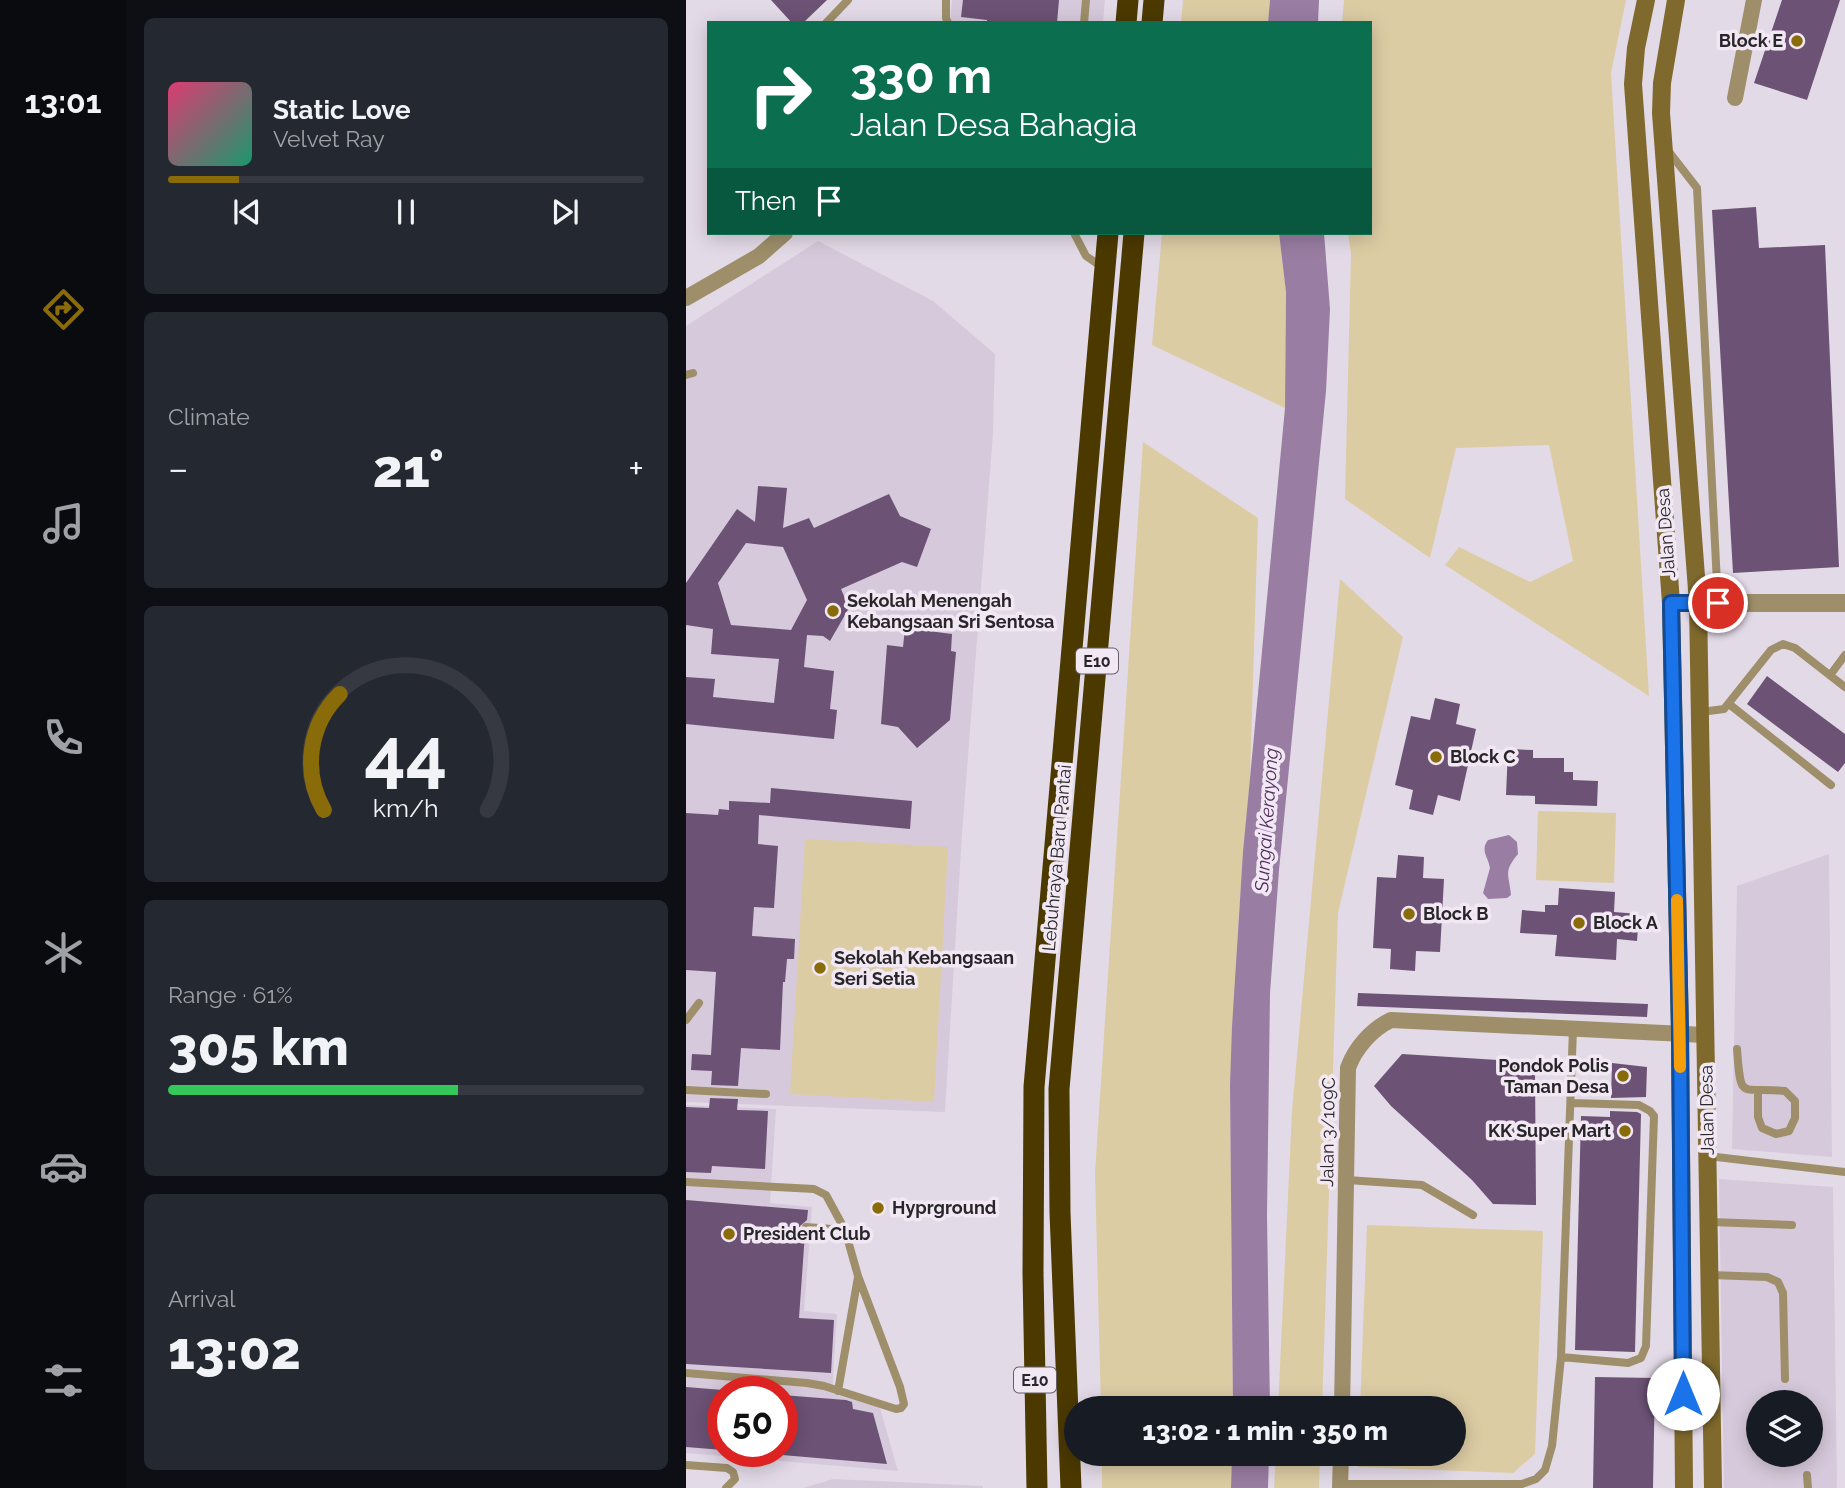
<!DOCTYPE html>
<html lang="en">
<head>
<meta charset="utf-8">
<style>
  body { margin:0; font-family:Raleway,sans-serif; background:#242831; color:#f1f3f6; height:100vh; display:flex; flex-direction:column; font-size:26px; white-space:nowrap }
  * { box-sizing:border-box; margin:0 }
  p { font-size:23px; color:#9ea1a6 }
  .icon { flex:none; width:38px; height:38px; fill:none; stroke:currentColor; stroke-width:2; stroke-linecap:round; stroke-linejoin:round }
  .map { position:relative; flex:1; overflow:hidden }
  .panel { display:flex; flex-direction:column; gap:18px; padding:18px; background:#0d0f14; width:560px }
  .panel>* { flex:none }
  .hud { position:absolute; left:21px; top:21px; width:665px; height:214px; border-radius:0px; box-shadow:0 4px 18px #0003; background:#0b6e4f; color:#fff; overflow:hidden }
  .buttons { position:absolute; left:1060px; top:1390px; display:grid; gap:14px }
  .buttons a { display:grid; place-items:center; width:77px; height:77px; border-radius:50%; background:#171b24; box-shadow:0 4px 18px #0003; font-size:35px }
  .speed { position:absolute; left:21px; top:1376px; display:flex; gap:14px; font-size:35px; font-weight:700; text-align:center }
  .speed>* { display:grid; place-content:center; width:91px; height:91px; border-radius:50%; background:#171b24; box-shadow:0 4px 18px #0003; line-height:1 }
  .speed .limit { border:10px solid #d22; background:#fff; color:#111 }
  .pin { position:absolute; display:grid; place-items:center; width:60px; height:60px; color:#fff; margin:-30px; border:4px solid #fff; border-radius:50%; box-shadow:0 2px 7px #0007 }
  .me { position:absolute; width:77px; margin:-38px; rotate:0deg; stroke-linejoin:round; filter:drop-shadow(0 0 5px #0008) }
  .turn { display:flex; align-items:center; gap:24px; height:147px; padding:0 28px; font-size:32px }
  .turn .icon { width:91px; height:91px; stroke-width:2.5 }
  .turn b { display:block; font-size:49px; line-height:60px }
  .then { display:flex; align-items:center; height:66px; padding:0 28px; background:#0003; gap:14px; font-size:26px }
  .big { font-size:52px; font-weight:800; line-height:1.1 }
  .panel .tile { flex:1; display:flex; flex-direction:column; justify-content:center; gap:10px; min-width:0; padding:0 24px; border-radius:10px; background:#242831 }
  .panel .dial { align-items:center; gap:0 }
  .dial svg { height:182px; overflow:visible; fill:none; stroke:#363941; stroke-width:7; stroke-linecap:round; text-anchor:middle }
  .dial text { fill:#f1f3f6; stroke:none }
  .song { display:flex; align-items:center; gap:21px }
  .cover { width:84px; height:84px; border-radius:10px; background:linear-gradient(135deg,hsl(340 70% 55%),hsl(160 70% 35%)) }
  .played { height:7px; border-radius:4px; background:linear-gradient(90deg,#896b0a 15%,#363941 15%) }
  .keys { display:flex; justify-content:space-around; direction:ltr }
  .heat { display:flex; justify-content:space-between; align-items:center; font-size:38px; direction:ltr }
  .charge { height:10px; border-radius:5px; background:linear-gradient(90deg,#34c759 61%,#363941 0) }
  .trip { position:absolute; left:378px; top:1396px; width:402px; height:70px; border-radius:35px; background:#171b24; box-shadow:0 4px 18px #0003; font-weight:800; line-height:70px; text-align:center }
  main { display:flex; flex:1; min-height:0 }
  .tab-bar { display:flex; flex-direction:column; width:126px; justify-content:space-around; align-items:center; background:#090b0e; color:#9ea1a6 }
  .tab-bar .icon { width:49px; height:49px }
  .tab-bar .current { color:#896b0a }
  .tab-bar b { font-size:32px; color:#f1f3f6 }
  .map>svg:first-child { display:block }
  .built { fill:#d6c9db; fill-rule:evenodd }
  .green { fill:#dccca4 }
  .water { fill:#997da2 }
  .building { fill:#6c5275; fill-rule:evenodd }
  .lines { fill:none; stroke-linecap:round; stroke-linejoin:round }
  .service { stroke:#9e8f6a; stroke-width:8 }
  .minor { stroke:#9e8f6a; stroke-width:16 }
  .tertiary { stroke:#9e8f6a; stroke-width:18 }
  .secondary { stroke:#7f692d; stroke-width:18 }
  .motorway { stroke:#4b3900; stroke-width:21 }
  .route-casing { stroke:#114b97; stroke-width:18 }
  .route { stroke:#1a73e8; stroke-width:12 }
  .slow { stroke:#f59e0b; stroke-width:12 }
  .poi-dot { fill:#896b0a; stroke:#f1e8f4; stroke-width:2.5 }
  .labels { text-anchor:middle; stroke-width:7; stroke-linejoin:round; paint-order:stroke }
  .shield { fill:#f1e8f4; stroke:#656067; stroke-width:2 }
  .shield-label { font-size:16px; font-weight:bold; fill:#29262a }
  .poi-label { font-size:18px; font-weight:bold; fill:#29262a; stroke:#f1e8f4; text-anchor:start }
  .street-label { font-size:18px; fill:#29262a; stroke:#f1e8f4 }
  .water-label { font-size:19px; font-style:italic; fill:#522d5e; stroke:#f1e8f4 }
</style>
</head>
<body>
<main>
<nav class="tab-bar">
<b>13:01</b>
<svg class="icon current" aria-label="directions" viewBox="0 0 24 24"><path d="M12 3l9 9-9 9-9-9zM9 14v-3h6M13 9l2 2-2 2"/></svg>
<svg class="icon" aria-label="music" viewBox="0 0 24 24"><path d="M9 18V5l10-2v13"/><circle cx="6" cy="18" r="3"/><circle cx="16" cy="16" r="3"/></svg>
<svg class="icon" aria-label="phone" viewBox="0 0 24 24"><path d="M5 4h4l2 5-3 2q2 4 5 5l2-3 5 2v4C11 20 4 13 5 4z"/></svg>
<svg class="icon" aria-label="climate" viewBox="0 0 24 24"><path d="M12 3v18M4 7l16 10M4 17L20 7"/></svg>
<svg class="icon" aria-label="car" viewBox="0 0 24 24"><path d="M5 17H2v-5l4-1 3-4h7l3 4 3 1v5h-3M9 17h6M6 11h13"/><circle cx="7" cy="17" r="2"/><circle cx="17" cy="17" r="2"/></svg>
<svg class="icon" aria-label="filters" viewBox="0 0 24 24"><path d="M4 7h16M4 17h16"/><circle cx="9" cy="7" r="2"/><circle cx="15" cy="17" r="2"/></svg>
</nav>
<section class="panel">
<div class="tile">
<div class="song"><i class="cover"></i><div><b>Static Love</b><p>Velvet Ray</p></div></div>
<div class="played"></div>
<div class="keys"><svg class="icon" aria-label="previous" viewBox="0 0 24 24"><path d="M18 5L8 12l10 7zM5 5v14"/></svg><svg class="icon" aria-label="pause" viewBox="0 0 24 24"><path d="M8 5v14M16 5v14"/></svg><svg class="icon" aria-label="next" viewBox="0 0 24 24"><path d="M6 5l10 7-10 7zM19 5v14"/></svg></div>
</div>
<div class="tile"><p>Climate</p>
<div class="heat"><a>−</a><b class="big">21°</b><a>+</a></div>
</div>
<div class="tile dial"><svg viewBox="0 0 100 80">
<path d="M14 69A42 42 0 1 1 86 69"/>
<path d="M14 69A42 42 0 0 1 21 18" stroke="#896b0a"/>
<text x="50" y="56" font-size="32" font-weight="700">44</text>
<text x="50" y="72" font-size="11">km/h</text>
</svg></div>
<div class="tile"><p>Range · 61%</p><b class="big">305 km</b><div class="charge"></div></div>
<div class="tile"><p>Arrival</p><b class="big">13:02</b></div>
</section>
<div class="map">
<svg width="1159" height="1488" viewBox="0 0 1159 1488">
  <rect width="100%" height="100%" fill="#e3dae7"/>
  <path class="built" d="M266 0H419L417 23H264Z
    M132 241 247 301 309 354 307 433 276 834 259 1112 0 1102V326Z
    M1143 854 1146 1157 1046 1149 1051 886Z
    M0 1105 90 1109 84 1203 126 1207 118 1311 151 1314 146 1393 194 1408 212 1471 0 1453ZM37 1391H96V1451H37Z
    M1033 1179 1147 1187 1151 1488H1038ZM1073 1402H1125V1454H1073Z
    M147 1479 297 1486V1488H117Z"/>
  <path class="green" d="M497 0H584L582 23H495Z
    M658 0H940L925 73 963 696 759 565 773 547 844 582 887 561 863 445 770 448 744 558 659 499 665 253 662 233H684V23H656Z
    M476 233H593L600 292 599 408 466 345Z
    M457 442 572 518 564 777 553 912 544 1085 547 1409H415L409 1173Z
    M654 579 717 637 652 913 636 1409H592L606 1111Z
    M852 811 930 813 928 883 850 880Z
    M119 839 262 847 248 1102 104 1094Z
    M681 1225 857 1231 849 1454 827 1473 672 1467V1454H768V1409H674Z
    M416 1454H546L545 1488H416Z
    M590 1454H634L633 1488H588Z"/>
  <path class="water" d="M584 0H633L632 23H582Z
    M593 233H638L644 309 640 391 593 870 584 993 581 1215 584 1409H547L544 1085 546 1027 557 852 599 408 600 292Z
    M823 835 831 842 832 854C817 872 823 874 825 895L821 898 802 899 797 893 804 868C802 856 794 851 802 840Z
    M546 1454H583L582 1488H545Z"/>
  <path class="building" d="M85 0H141L117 23H106Z
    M277 0H373L371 23H301V20L275 17Z
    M1096 0H1154L1121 100 1068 83Z
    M1070 207 1073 248 1139 245 1153 567 1047 573 1026 210Z
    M72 486 101 488 97 528 123 518 128 528 203 494 214 516 245 529 231 567 216 562 155 589 163 608 144 641 137 636 121 635 118 667 148 671 144 709 151 710 148 739 0 724V677L29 679 27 697 88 703 93 659 25 654 27 629 0 625V583L51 509 69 522ZM60 543 97 547 121 600 105 630 45 625 32 583Z
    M219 628 266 634 265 651 270 652 264 720 231 748 212 727 195 724 201 645 217 647Z
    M1081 676 1159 734V763L1152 772 1061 704Z
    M749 698 774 704 770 724 790 729 774 801 752 795 747 815 723 809 727 790 709 785 725 716 744 720Z
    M822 749 847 750V758H878V772H887V780L912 781 911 806 849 804V796L820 795Z
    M85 788 226 801 224 829 73 815 72 844 92 846 88 908 68 907 66 936 109 939 108 959H101L99 982H97L94 1050 55 1048 52 1086 25 1085 26 1071 5 1070 6 1054 25 1055 30 972 0 970V813L32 815 33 809 43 810V801L84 803Z
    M712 855 738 857 737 878 758 879 754 952 730 951 729 971 704 969 705 949 687 948 691 877 710 878Z
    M873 888 929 892 928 912 953 914 951 941 931 939 930 960 869 956 871 935 834 933 836 910 859 912V905H872Z
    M672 993 962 1004 961 1017 671 1006Z
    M716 1054 842 1062 849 1071 850 1205 807 1204 786 1180 705 1106 688 1086Z
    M926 1063 961 1067 960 1097 925 1098Z
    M24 1098 52 1099 51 1110 82 1111 79 1169 26 1166 25 1173 0 1172V1107L23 1108Z
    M924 1111 951 1112 955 1114 949 1352 889 1350 895 1116 924 1117Z
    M0 1200 122 1210 121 1220 114 1226V1230L119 1233 113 1318 148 1320 145 1373 0 1364Z
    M909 1377 969 1378 967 1488H907Z
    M0 1387 37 1390V1450L0 1447Z
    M96 1395 160 1400 166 1402 167 1409 187 1413 201 1464 96 1455Z"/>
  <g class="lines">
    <path class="service" d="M260 0V18L262 23
      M140 23 162 0
      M398 23 400 0
      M980 148 1011 188 1032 603
      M388 233 400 256 416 267
      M0 375 7 373
      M1145 674 1159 655
      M1043 704 1145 785
      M1015 712 1038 709 1085 650 1097 644 1109 648 1159 687
      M0 1020 13 1003
      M1051 1049C1055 1103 1054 1086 1099 1091L1109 1101V1118L1103 1131 1090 1134 1076 1128 1072 1117V1092
      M0 1090 80 1094
      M1022 1156 1159 1172
      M661 1180 736 1185 787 1215
      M0 1182 128 1189 140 1195 159 1230 172 1276 214 1387 218 1404 215 1408 210 1409 138 1386 121 1383 0 1373
      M1024 1222 1106 1225
      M120 1227 159 1230
      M1025 1275 1081 1277 1092 1282 1097 1293 1099 1379
      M875 1357 942 1363 955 1358 960 1346 968 1116 964 1111 953 1105 886 1103
      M152 1391 172 1277
      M0 1465 41 1468 47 1472 49 1479 40 1488
      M1121 1475 1122 1488
      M654 1484H836L850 1479 859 1470 866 1446 875 1357 887 1029"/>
    <path class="minor" d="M1049 98 1068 0
      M0 298 73 256 99 233
      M656 1409 662 1068C669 1048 686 1029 705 1020L1019 1035
      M654 1488 655 1454"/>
    <path class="tertiary" d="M985 603H1159"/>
    <path class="secondary" d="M960 0 950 48 947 84 985 603 994 1033 998 1488
      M990 0 976 83 975 113 1012 603 1027 1488"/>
    <path class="motorway" d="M440 23 442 0
      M466 23 468 0
      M351 1488 347 1273 348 1087 422 233
      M385 1488 374 1213 373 1089 448 233"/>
  </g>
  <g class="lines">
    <g class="route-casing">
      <path id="route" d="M997 1394 994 1033 985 603H1032"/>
    </g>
    <use href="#route" class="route"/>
    <path class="slow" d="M991 900 994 1067"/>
  </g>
  <g class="poi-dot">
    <circle cx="1111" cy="41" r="7"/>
    <circle cx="147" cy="611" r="7"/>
    <circle cx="750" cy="757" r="7"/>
    <circle cx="723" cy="914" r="7"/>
    <circle cx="893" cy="923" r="7"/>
    <circle cx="134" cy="968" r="7"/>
    <circle cx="937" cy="1076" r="7"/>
    <circle cx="939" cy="1131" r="7"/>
    <circle cx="192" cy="1208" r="7"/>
    <circle cx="43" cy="1234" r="7"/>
  </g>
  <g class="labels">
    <g class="shield">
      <rect x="390" y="648.5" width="42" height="25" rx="5"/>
      <rect x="328" y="1367.5" width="42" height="25" rx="5"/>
    </g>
    <g class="shield-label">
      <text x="411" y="667">E10</text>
      <text x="349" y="1386">E10</text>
    </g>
    <g class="poi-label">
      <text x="1097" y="47" text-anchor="end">Block E</text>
      <text x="161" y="607">Sekolah Menengah<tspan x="161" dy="21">Kebangsaan Sri Sentosa</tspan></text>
      <text x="764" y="763">Block C</text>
      <text x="737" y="920">Block B</text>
      <text x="907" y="929">Block A</text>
      <text x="148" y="964">Sekolah Kebangsaan<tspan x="148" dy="21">Seri Setia</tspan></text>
      <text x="923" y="1072" text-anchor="end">Pondok Polis<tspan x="923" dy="21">Taman Desa</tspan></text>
      <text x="925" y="1137" text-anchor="end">KK Super Mart</text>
      <text x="206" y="1214">Hyprground</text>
      <text x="57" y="1240">President Club</text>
    </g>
    <g class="street-label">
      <text transform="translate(980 533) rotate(-94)" y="6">Jalan Desa</text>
      <text transform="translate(371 858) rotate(-85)" y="6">Lebuhraya Baru Pantai</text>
      <text transform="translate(1021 1110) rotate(-91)" y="6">Jalan Desa</text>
      <text transform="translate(642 1132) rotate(-89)" y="6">Jalan 3/109C</text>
    </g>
    <g class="water-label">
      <text transform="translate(580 820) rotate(-86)" y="7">Sungai Kerayong</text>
    </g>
  </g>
</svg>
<div class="buttons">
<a><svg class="icon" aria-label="layers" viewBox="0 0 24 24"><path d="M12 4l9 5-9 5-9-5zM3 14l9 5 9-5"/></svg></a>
</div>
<div class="speed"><div class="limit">50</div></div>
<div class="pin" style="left:1032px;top:603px;background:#d93025"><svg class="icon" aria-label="arrive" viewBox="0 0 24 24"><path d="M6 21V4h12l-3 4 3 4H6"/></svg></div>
<svg class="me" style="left:997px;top:1394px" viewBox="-20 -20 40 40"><circle r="19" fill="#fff"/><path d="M0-13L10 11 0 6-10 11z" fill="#1a73e8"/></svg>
<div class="trip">13:02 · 1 min · 350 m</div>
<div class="hud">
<div class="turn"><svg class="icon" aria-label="right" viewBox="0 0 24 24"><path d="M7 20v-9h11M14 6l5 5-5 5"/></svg><div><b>330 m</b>Jalan Desa Bahagia</div></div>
<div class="then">Then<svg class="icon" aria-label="arrive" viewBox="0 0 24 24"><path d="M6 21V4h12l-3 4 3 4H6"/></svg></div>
</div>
</div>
</main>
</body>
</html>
